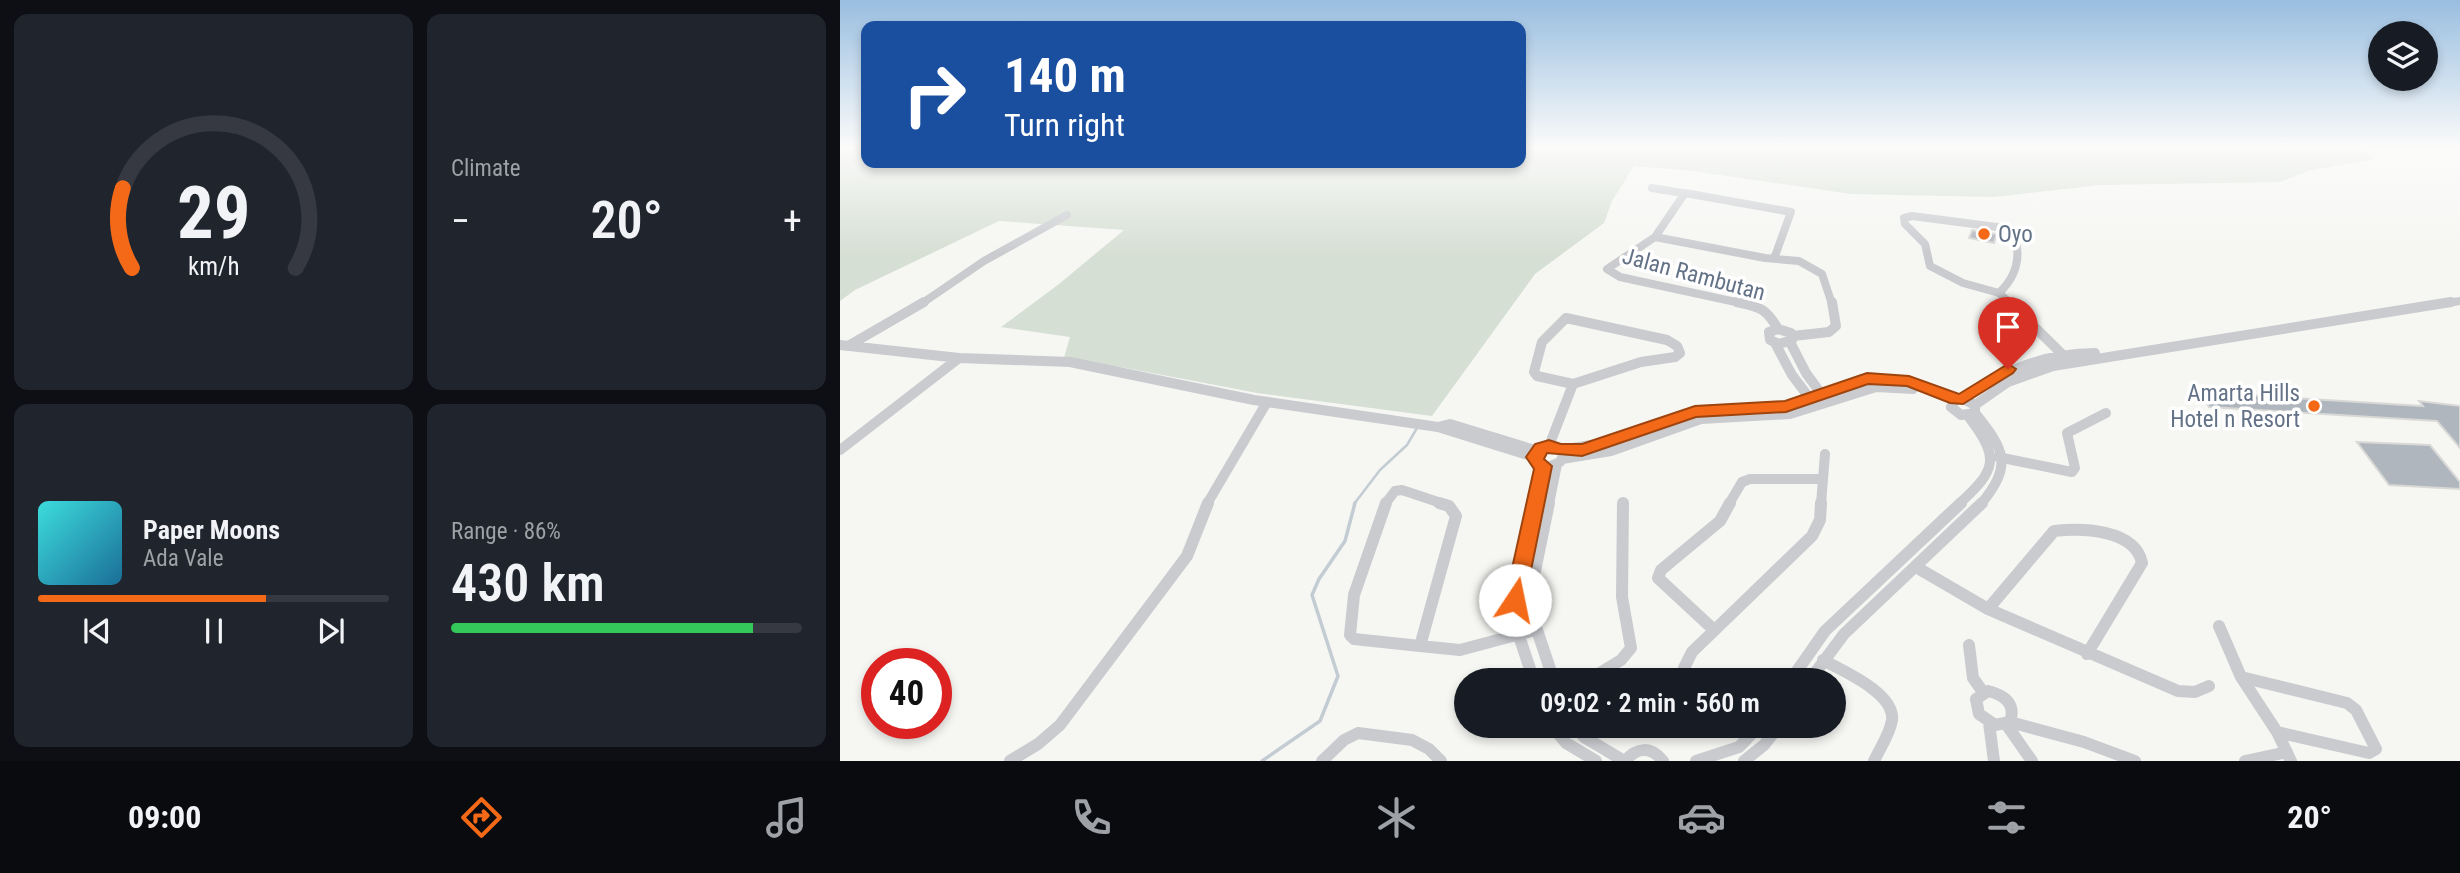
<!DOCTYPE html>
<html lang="en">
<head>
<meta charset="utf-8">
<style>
  body { margin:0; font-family:"Roboto Condensed",sans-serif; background:#20242c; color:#f1f3f6; height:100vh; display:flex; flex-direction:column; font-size:26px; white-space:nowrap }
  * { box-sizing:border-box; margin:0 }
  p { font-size:23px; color:#9ea1a6 }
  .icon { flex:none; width:38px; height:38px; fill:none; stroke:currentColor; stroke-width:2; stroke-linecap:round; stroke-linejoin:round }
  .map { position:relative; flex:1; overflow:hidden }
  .sheet { display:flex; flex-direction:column; gap:14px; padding:14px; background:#0d0f14; width:840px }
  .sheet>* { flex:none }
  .guide { position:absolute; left:21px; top:21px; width:665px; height:147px; border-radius:14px; box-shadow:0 4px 10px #0003; background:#1a4fa0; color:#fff; overflow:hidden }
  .controls { position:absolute; left:1528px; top:21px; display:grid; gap:14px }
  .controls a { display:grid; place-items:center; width:70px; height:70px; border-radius:50%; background:#171b24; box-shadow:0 4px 10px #0003; font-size:35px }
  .speed { position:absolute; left:21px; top:648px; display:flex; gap:14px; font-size:35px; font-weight:700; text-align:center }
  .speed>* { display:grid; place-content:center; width:91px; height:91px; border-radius:50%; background:#171b24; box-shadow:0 4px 10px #0003; line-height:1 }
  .speed .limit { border:10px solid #d22; background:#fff; color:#111 }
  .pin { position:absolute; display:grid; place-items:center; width:60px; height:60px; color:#fff; margin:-72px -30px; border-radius:50% 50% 50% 0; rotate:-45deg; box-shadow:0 0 7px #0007 }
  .pin .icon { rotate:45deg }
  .me { position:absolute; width:77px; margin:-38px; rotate:11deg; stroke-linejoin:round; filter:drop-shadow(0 0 5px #0008) }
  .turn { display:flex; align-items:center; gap:24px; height:147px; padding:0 28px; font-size:32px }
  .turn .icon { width:91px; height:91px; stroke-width:2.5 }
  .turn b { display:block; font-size:49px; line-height:60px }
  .big { font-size:52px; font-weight:600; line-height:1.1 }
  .sheet .widget { flex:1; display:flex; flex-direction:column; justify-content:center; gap:10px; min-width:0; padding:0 24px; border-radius:14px; background:#20242c }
  .sheet .dial { align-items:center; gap:0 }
  .dial svg { height:182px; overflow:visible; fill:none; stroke:#363941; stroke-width:7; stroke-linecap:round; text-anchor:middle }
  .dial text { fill:#f1f3f6; stroke:none }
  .song { display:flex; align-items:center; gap:21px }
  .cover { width:84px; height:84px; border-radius:10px; background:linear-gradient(135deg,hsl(180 70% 55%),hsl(200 70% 35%)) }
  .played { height:7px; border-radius:4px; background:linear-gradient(90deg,#f36917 65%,#363941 65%) }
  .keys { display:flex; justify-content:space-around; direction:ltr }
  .heat { display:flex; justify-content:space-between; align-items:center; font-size:38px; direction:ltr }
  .charge { height:10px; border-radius:5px; background:linear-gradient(90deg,#34c759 86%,#363941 0) }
  .sheet .tiles { flex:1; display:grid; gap:14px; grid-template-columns:repeat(2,1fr) }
  .trip { position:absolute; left:614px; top:668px; width:392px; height:70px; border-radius:35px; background:#171b24; box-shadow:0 4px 10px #0003; font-weight:600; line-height:70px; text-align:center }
  .tabs { display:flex; height:112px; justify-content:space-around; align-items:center; background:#090b0e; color:#9ea1a6 }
  .tabs .icon { width:49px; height:49px }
  .tabs .active { color:#f36917 }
  .tabs b { font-size:32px; color:#f1f3f6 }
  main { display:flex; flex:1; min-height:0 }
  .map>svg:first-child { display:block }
  .green { fill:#d6dfd4 }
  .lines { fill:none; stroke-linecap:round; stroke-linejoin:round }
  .stream-far1 { stroke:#c4ccd3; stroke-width:2.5 }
  .stream { stroke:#c4ccd3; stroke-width:3.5 }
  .building { fill:#b0b6be; stroke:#d8d8d6; stroke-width:2 }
  .minor-far2 { stroke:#c9cbcf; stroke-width:8 }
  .minor-far1 { stroke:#c9cbcf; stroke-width:10 }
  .minor { stroke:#c9cbcf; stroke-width:12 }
  .route { fill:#f36917; stroke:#9e440f; stroke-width:2 }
  .poi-dot { fill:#f36917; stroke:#fff; stroke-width:2.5 }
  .labels { text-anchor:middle; stroke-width:7; stroke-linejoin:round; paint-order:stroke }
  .poi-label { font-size:23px; fill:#637287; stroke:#fff; text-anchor:start }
  .street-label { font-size:23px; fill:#637287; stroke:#fff }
</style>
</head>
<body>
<main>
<section class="sheet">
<div class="tiles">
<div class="widget dial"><svg viewBox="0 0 100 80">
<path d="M14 69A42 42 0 1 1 86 69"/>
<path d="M14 69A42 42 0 0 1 10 34" stroke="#f36917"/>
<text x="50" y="56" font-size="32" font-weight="700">29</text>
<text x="50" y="72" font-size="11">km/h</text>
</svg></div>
<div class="widget"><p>Climate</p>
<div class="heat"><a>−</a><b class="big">20°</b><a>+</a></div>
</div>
<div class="widget">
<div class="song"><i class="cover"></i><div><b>Paper Moons</b><p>Ada Vale</p></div></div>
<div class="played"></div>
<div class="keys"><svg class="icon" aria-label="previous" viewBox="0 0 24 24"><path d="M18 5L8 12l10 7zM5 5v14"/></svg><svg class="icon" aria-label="pause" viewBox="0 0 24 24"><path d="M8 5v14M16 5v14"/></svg><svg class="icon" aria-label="next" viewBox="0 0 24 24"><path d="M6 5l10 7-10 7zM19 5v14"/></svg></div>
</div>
<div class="widget"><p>Range · 86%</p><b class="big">430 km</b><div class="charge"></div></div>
</div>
</section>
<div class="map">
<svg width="1620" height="761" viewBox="0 0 1620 761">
  <rect width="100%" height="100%" fill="#f6f7f3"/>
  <path class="green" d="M0 148H26V163H681V148H1519L1534 159 1471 170 1440 182 1259 185 1154 197 1011 194 853 171 794 166 772 201 764 223 695 274 592 416 417 393 286 368 223 361 230 337 161 327 219 284 284 230 159 221 15 290 0 301Z"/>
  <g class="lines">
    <path class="stream-far1" d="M514 504 540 470 567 445 577 428"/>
    <path class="stream" d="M422 761 480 721 498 676 472 595 479 579 505 541 515 503"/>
  </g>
  <path class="building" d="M1132 230 1157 234 1154 243 1129 238Z
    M1360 392 1583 406 1579 401 1620 406V448L1597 421 1369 407Z
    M1517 442 1590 445 1620 482V489L1549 485Z"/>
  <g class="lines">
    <path class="minor-far2" d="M812 188 843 193
      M1072 216 1172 229C1182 253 1178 275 1159 293L1123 283 1090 266 1085 244 1065 224 1064 218Z
      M815 237 925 258 959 261 982 274 992 304
      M1159 293 1171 304
      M81 304 144 261 227 215
      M905 304 780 277 767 269 815 237 845 193 951 212 935 256
      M1600 304 1620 301"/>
    <path class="minor-far1" d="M897 302C920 307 926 308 938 329
      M1169 302 1222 354
      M726 318 827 340 837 346 840 353 835 357 801 362 733 384 697 376 694 372 702 342Z
      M938 329 951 333 952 340 939 344 930 340 929 332Z
      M953 336 989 332 996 326 992 302
      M950 342 966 373 982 395
      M935 343 952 375 971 400
      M0 345 119 358 230 362 414 400 598 427 694 457
      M8 346 84 302
      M1116 399H1123L1135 405V413L1121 415 1111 407Z
      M1123 399C1169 369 1200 354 1255 353
      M1135 405 1168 382 1213 366 1611 302
      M1135 413C1165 450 1173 465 1141 504
      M598 427 610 424 698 451
      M709 446 733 384
      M705 447 721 450 723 456 720 462 708 467 697 463 695 454Z
      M0 450 119 358
      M721 450 769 442 860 410 936 408 957 404 1022 379 1064 380 1116 399
      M1158 457 1232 472 1235 468 1227 433 1266 413
      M722 459 771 451 861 419 950 414 1036 387 1073 389
      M367 504 427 402
      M545 504 555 491 562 490 604 504
      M696 504 704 466
      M709 504 717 464
      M889 504 902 482 910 479H981
      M981 504 985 454
      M1119 504C1156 470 1161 459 1128 416"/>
    <path class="minor" d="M546 503 514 595 510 635 514 639 580 646 616 516 609 506 599 503
      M709 503 694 576 691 612 714 681
      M1076 567 1148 609 1338 691 1355 692 1369 686
      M1148 609 1214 531C1242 528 1295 529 1302 563L1247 654
      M1379 626 1401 677 1437 732 1451 761
      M873 629 818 578 821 570 880 521 890 503
      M1129 645 1133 678 1143 692
      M580 646 620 650 695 630
      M983 660C1003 671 1055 693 1052 720 1050 734 1040 748 1034 761
      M1401 677 1507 703 1516 710 1536 749 1529 753 1437 732
      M694 681 679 636 675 600 696 503
      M747 681 781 660 791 648 782 597 783 503
      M853 681 844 668 852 652 972 536 980 520 981 503
      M950 681 985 631 1121 503
      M969 681 1004 634 1142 503
      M1148 691C1165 695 1176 704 1170 722L1155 725 1139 714 1136 699Z
      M1170 722 1244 742 1295 761
      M1149 723 1154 761
      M1166 724 1192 761
      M712 726 726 743 756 761
      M734 726 744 737 784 761
      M170 761 198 744 220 725 347 556 368 503
      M482 761 504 740 518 733 572 740 589 749 601 761
      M785 761C797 747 811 746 823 761
      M856 761 899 747 919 726
      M904 761 924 745 939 726
      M1405 761 1447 752"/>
  </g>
  <linearGradient id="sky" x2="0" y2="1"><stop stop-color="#99bee0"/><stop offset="0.58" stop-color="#fbfbfa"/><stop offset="1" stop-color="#fbfbfa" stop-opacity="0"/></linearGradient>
  <rect width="1620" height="254" fill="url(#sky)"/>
  <path class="route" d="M1168 364 1176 369 1173 373 1123 404 1110 403 1067 386 1028 384 946 412 856 417 742 456 707 453 704 459 712 466 685 600 682 606 675 609 668 606 665 600 694 469 686 457 695 444 709 440 721 444H742L855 406 945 401 1027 373 1069 376 1119 394Z"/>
  <g class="poi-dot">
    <circle cx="1144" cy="234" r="7"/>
    <circle cx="1474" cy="406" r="7"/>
  </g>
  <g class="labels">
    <g class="poi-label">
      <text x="1158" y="242">Oyo</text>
      <text x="1460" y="401" text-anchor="end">Amarta Hills<tspan x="1460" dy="26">Hotel n Resort</tspan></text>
    </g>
    <g class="street-label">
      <text transform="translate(854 274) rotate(15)" y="8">Jalan Rambutan</text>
    </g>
  </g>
</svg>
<div class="controls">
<a><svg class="icon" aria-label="layers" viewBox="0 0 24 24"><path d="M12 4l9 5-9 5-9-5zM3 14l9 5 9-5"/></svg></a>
</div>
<div class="speed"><div class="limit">40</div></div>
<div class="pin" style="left:1168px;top:369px;background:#d93025"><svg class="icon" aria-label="arrive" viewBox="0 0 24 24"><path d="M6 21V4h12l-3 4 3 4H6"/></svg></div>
<svg class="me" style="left:675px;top:600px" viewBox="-20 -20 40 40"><circle r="19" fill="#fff"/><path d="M0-13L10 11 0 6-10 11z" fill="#f36917"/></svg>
<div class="trip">09:02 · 2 min · 560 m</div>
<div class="guide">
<div class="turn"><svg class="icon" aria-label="right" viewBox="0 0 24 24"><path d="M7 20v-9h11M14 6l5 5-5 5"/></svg><div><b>140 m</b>Turn right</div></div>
</div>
</div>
</main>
<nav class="tabs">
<b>09:00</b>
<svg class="icon active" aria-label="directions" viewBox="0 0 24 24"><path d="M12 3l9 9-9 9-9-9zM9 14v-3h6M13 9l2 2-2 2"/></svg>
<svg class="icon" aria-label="music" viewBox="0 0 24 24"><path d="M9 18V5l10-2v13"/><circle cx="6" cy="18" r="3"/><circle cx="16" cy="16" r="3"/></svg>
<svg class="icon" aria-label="phone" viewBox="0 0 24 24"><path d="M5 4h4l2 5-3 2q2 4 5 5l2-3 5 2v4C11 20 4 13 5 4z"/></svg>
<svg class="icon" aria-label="climate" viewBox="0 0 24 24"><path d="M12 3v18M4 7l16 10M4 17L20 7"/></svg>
<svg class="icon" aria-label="car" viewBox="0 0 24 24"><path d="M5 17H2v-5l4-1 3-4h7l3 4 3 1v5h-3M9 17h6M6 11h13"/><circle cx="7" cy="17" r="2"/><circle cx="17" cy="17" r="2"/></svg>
<svg class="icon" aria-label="filters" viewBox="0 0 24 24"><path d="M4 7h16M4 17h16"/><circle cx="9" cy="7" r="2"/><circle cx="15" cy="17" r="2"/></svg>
<b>20°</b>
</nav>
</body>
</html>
